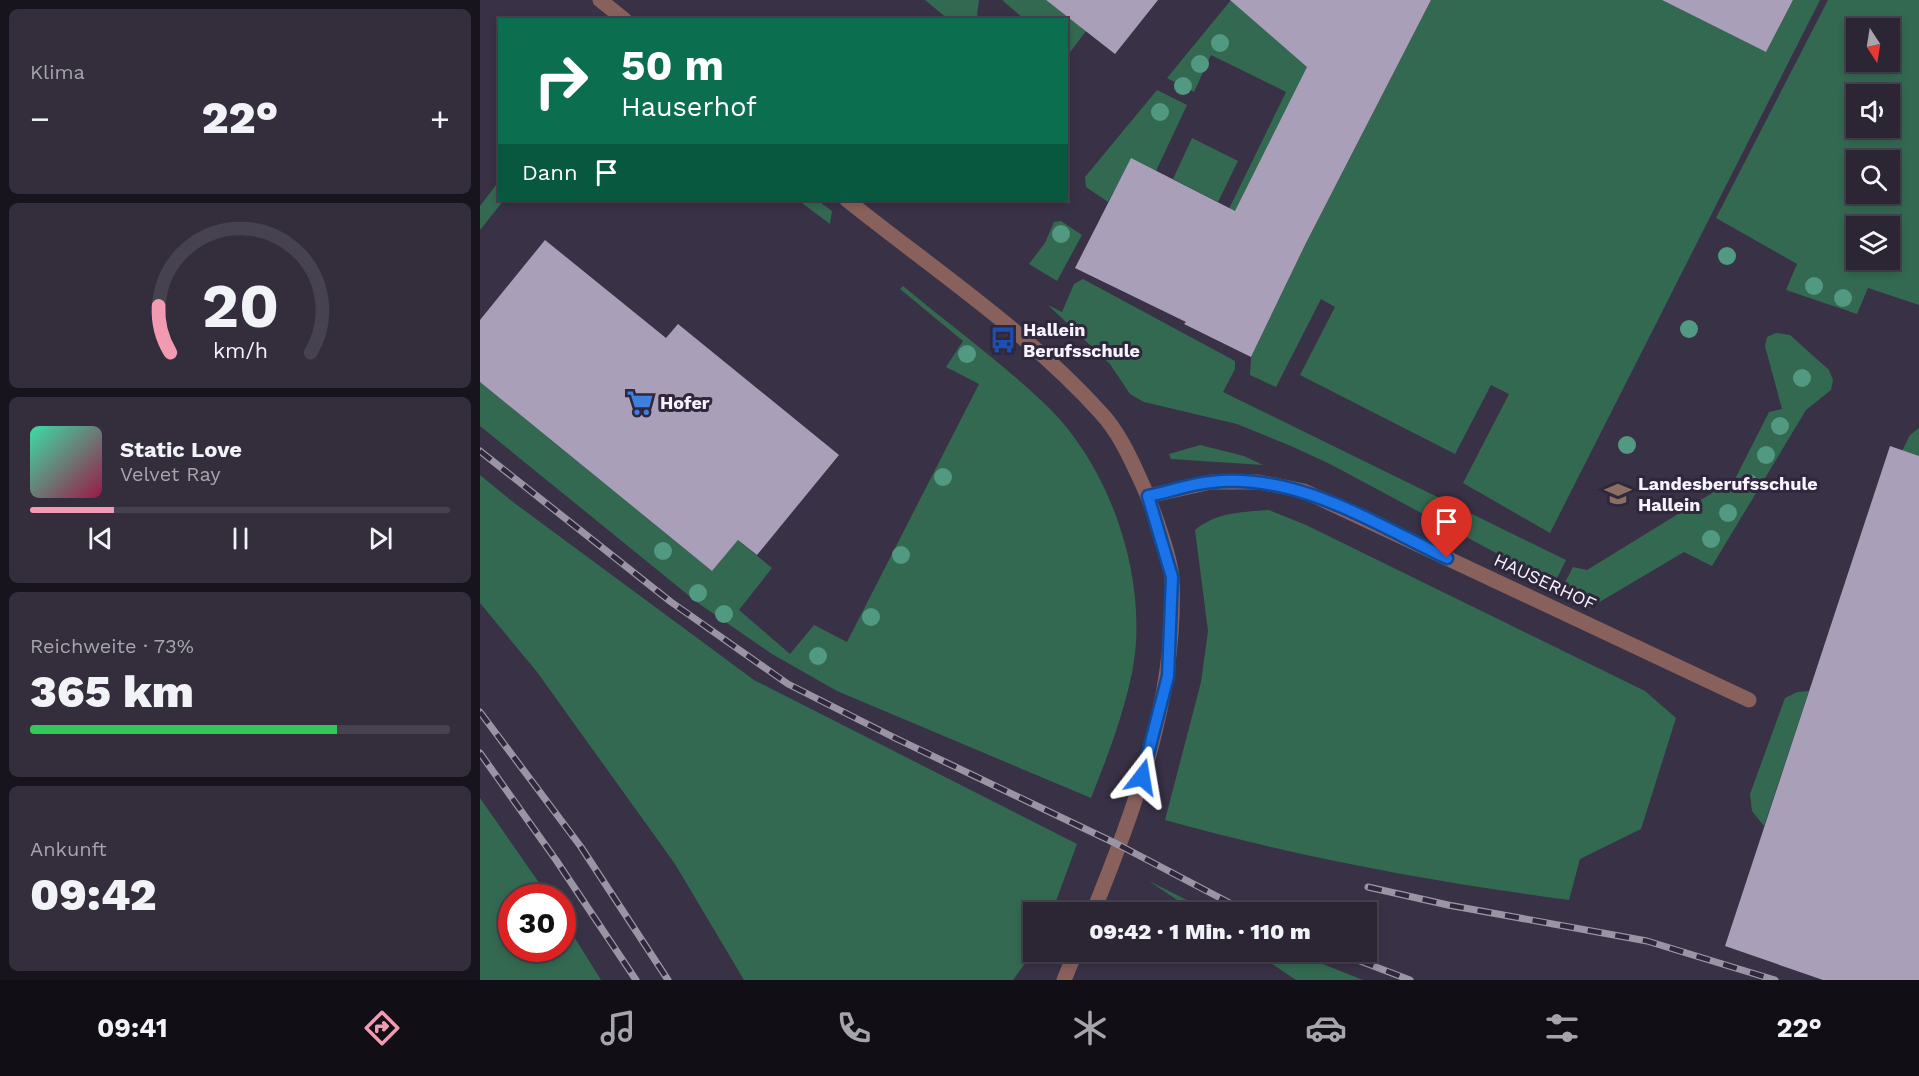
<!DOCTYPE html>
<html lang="de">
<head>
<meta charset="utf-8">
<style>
  body { margin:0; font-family:"Work Sans",sans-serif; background:#332d3c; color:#f1f3f6; height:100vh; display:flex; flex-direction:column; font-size:22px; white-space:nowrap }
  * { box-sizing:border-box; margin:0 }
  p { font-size:20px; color:#a6a5ac }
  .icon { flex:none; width:33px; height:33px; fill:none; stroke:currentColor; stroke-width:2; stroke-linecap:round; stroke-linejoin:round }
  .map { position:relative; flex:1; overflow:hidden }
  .drawer { display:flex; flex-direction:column; gap:9px; padding:9px; background:#18141d; width:480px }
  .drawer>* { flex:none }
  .guide { position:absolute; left:18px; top:18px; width:570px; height:183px; border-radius:0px; box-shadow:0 3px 9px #0003,0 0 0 2px #47424f; background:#0b6e4f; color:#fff; overflow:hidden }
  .needle { width:39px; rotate:168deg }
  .tools { position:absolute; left:1366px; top:18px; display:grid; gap:12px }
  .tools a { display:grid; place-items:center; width:54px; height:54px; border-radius:0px; background:#2b2534; box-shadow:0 3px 9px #0003,0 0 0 2px #47424f; font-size:30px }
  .speed { position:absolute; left:18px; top:884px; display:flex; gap:12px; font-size:30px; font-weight:700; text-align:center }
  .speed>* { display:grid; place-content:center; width:78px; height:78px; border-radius:50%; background:#2b2534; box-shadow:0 3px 9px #0003,0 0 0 2px #47424f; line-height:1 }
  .speed .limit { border:9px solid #d22; background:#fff; color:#111 }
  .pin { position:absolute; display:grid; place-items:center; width:51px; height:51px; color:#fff; margin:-62px -26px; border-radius:50% 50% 50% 0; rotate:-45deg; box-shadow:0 0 6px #0007 }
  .pin .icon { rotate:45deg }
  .me { position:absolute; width:66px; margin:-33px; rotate:14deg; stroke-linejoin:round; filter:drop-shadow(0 0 4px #0008) }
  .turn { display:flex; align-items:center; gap:21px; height:126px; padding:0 24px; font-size:27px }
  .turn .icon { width:78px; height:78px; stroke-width:2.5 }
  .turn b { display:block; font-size:42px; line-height:51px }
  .then { display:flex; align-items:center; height:57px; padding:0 24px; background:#0003; gap:12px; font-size:22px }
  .big { font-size:45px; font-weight:800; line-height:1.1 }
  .drawer .card { flex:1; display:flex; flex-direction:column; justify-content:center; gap:9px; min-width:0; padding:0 21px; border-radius:9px; background:#332d3c }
  .drawer .dial { align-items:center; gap:0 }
  .dial svg { height:156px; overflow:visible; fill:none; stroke:#47424f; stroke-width:7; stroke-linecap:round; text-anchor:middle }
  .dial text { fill:#f1f3f6; stroke:none }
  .song { display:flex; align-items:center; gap:18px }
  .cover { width:72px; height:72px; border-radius:9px; background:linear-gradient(135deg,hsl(160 70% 55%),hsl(340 70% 35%)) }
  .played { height:6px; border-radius:3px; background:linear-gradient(90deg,#f19ab1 20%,#47424f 20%) }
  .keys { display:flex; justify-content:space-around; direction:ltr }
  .heat { display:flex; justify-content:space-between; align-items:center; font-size:33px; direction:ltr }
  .charge { height:9px; border-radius:4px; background:linear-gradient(90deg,#34c759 73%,#47424f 0) }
  .trip { position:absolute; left:543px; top:902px; width:354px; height:60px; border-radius:0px; background:#2b2534; box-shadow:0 3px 9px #0003,0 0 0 2px #47424f; font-weight:800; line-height:60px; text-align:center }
  .menu { display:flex; height:96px; justify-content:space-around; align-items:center; background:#110f15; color:#a6a5ac }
  .menu .icon { width:42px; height:42px }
  .menu .current { color:#f19ab1 }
  .menu b { font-size:27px; color:#f1f3f6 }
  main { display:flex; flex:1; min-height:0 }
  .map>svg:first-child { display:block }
  .green { fill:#336950; fill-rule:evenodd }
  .building { fill:#a99fb9 }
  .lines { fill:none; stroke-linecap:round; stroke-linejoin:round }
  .lane { stroke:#89615c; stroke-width:15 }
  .street { stroke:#89615c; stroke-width:15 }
  .rail-casing { stroke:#9a94a4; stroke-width:7 }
  .rail { stroke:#2f273b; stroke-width:4.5; stroke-dasharray:14; stroke-linecap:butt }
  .tree { fill:#519981 }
  .route-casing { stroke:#114b97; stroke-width:15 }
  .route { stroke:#1a73e8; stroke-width:10 }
  .labels { text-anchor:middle; stroke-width:6; stroke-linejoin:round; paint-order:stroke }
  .poi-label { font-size:18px; font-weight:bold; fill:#f7f3fe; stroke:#2f273b; text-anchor:start }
  .street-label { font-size:18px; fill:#f7f3fe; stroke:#2f273b }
</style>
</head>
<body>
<main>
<section class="drawer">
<div class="card"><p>Klima</p>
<div class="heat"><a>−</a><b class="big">22°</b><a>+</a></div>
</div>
<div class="card dial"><svg viewBox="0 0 100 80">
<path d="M14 69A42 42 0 1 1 86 69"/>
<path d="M14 69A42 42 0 0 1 8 45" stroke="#f19ab1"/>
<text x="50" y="56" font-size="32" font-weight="700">20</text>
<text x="50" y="72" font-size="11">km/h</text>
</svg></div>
<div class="card">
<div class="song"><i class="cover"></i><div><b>Static Love</b><p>Velvet Ray</p></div></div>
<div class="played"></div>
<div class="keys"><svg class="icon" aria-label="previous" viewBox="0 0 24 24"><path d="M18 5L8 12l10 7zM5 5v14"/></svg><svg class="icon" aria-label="pause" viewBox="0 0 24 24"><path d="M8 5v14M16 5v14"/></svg><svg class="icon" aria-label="next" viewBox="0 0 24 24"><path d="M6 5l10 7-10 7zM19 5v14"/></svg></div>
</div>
<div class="card"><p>Reichweite · 73%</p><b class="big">365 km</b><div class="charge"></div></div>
<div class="card"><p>Ankunft</p><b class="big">09:42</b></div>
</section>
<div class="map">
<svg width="1439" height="980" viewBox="0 0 1439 980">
  <rect width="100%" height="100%" fill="#393146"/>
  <path class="green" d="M445 0H499L497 15 503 19H468Z
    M522 0H566L606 31 588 55 586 20 544 19Z
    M751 0H861L749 225 743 221 806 92 731 55 714 92 687 78Z
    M951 0H1182L1286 52 1313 0H1340L1070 533 983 483 1029 394 1011 385 975 454 820 375 855 307 841 299 796 387 770 375 771 357 826 243Z
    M1348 0H1439V305L1388 288 1377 314 1306 290 1317 264 1236 218ZM1377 28H1410V62H1377ZM1377 94H1410V128H1377ZM1377 160H1410V194H1377ZM1377 226H1410V260H1377Z
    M677 90 707 105 676 171 651 159 628 202 606 187 605 177Z
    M712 138 758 161 738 202 693 179Z
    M19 181 20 200H24L0 230V206Z
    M318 200H337L352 211 350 224Z
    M581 221 602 235 577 281 549 264 565 243 574 222Z
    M603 279 755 361V369L743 392 1086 560 1074 584 850 464 811 446 757 424 664 402 650 394 630 364 568 305 582 312 594 284Z
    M423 286C470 325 522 363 566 405 632 468 670 583 652 673 643 716 627 758 611 798L357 691 292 654 218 603 0 426V382L232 571 258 540 292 568 259 610 310 654 334 625 367 642 499 384 466 367 483 341 420 289Z
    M1296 333 1310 335 1349 370 1353 380 1351 390 1326 410 1232 566 1204 552 1106 610 1097 595 1082 588 1093 567 1107 570 1255 479 1289 412 1302 409 1285 346 1287 337Z
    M1439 428V456L1422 451 1430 435Z
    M720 445 764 456 783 465 691 459 689 454Z
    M0 475 33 502 274 680 597 844 572 912H554V951L533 980H264L195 864 57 672 0 603Z
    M789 510 826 525 1165 691 1196 718 1161 829 1100 859 1089 900C952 882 818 857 685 820L721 682 728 631 715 530C737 512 762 512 789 510Z
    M1329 691 1284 826 1272 811 1270 794 1305 698 1317 692Z
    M0 798 69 897H32V948H82L83 919 121 980H0Z
    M669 881 731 912H715Z
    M773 951H810L883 980H816Z"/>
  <path class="building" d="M566 0H678L635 54Z
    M750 0H951L826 243 771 357 704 324 706 322 595 268 651 158 755 211 827 67Z
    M1182 0H1313L1286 52Z
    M65 240 186 338 198 324 359 455 277 555 258 540 232 571 0 382V320Z
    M1410 446 1439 456V980H1343L1245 946Z"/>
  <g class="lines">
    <path class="lane" d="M668 496 731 482H779L824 491 1269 700"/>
    <path class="street" d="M120 0 145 20
      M367 200C453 269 547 331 621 413 638 431 650 457 660 479 670 500 691 557 692 579 697 694 656 807 613 912
      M584 980 596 951"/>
    <g class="rail-casing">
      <path id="rail" d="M0 451 191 602 308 684 415 738 639 845 767 912
        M0 712 101 847 188 980
        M0 753 76 860 156 980
        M888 887 968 905 1167 941 1295 980
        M854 951 930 980"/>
    </g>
    <use href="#rail" class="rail"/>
  </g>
  <g class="tree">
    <circle cx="740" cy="43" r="9"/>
    <circle cx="720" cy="64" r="9"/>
    <circle cx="703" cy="86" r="9"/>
    <circle cx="680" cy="112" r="9"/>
    <circle cx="581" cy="234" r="9"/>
    <circle cx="1247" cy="256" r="9"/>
    <circle cx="1334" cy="286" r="9"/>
    <circle cx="1363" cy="298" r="9"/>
    <circle cx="1209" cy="329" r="9"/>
    <circle cx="487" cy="354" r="9"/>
    <circle cx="1322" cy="378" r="9"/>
    <circle cx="1300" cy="426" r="9"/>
    <circle cx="1147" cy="445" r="9"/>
    <circle cx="1286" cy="455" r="9"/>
    <circle cx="463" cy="477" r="9"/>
    <circle cx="1269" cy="483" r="9"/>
    <circle cx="1248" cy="513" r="9"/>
    <circle cx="1231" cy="539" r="9"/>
    <circle cx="183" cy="551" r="9"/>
    <circle cx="421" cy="555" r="9"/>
    <circle cx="218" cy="593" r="9"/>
    <circle cx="244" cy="614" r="9"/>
    <circle cx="391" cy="617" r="9"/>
    <circle cx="338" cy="656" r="9"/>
  </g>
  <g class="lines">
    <g class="route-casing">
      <path id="route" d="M662 777 688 676 692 577 668 496C688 492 710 484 731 482 816 472 893 523 967 558"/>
    </g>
    <use href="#route" class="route"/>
  </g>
  <defs>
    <g id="bus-bare" transform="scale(2.07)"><path d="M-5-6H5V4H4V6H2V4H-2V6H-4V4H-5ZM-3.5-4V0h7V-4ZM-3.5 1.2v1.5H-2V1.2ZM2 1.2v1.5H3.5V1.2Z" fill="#1a4fb4" stroke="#2f273b" stroke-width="2.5" paint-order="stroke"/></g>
    <g id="supermarket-bare" transform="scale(2.07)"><path d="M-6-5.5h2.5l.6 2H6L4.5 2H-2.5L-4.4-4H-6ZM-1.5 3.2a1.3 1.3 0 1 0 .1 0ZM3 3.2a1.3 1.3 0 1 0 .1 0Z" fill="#3f7fe0" stroke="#2f273b" stroke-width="2.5" paint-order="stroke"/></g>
    <g id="school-bare" transform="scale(2.07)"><path d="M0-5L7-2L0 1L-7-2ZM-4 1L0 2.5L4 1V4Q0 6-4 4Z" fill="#8d6e63" stroke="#2f273b" stroke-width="2.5" paint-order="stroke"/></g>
  </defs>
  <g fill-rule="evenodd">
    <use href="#bus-bare" x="523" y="340"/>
    <use href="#supermarket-bare" x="160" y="403"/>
    <use href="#school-bare" x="1138" y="494"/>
  </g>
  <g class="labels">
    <g class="poi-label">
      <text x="543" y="336">Hallein<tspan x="543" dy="21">Berufsschule</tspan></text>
      <text x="180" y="409">Hofer</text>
      <text x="1158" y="490">Landesberufsschule<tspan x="1158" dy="21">Hallein</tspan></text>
    </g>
    <g class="street-label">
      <text transform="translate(1065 582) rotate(25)" y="6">HAUSERHOF</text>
    </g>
  </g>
</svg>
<div class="tools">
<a><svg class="needle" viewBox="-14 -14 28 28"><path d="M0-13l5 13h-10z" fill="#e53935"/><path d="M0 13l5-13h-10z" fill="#a6a5ac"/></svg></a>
<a><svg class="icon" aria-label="sound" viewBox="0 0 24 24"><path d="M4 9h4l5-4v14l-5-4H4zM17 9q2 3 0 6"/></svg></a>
<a><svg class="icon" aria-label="search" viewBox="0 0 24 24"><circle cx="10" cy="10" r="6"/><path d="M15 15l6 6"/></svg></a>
<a><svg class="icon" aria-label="layers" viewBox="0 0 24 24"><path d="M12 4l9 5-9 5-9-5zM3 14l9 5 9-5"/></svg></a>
</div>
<div class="speed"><div class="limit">30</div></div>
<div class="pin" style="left:967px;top:558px;background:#d93025"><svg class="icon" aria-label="arrive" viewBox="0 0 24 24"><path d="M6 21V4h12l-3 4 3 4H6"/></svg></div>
<svg class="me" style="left:662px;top:777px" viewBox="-20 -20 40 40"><path d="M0-17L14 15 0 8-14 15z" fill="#1a73e8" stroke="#fff" stroke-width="4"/></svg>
<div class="trip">09:42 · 1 Min. · 110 m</div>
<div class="guide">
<div class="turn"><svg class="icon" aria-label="right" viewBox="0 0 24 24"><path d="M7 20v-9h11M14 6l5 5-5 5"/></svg><div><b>50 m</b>Hauserhof</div></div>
<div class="then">Dann<svg class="icon" aria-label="arrive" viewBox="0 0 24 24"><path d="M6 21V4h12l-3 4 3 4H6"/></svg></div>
</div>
</div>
</main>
<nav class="menu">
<b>09:41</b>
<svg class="icon current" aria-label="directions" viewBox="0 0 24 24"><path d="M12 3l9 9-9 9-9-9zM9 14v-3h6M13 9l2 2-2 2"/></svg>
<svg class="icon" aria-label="music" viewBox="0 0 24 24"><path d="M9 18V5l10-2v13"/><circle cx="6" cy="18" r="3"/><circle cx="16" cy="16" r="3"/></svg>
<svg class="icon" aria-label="phone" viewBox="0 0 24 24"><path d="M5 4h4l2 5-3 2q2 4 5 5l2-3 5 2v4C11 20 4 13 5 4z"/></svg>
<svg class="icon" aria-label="climate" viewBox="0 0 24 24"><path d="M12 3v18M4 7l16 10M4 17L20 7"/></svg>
<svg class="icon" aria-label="car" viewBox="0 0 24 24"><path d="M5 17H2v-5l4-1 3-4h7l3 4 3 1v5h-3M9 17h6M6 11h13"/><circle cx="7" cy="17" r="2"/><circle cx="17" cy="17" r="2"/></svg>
<svg class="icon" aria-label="filters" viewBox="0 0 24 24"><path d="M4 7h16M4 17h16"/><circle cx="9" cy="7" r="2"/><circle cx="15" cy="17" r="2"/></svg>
<b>22°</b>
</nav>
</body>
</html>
